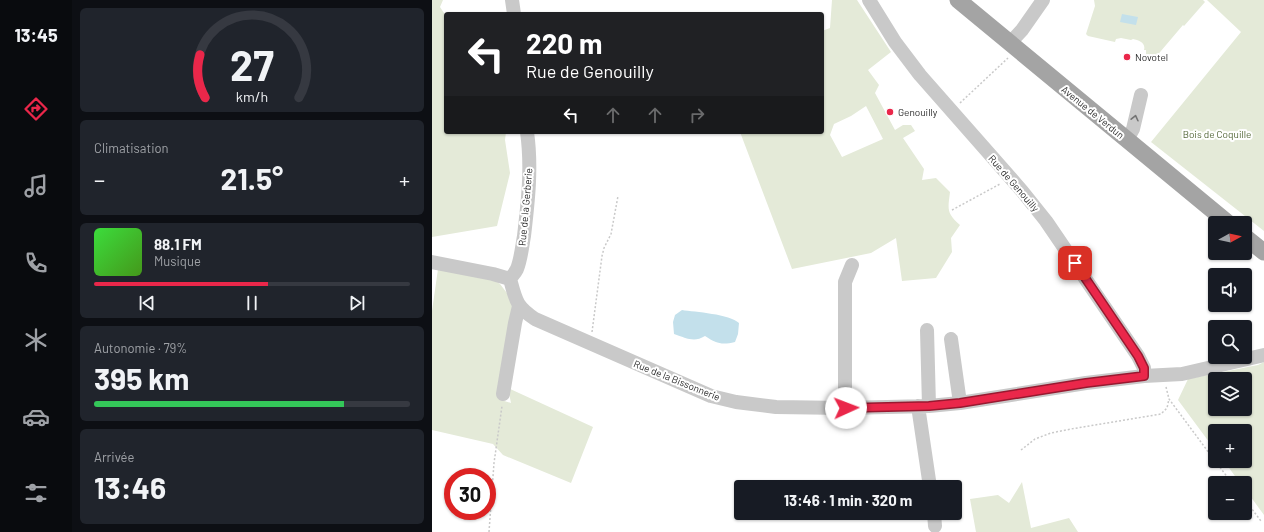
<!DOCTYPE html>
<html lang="fr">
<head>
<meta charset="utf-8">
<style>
  body { margin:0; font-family:Barlow,sans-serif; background:#20242c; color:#f1f3f6; height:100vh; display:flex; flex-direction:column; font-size:15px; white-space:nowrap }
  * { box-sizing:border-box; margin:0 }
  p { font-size:13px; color:#9ea1a6 }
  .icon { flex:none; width:22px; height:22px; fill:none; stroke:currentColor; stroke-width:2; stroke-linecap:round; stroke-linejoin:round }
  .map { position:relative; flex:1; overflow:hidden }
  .sheet { display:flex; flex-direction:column; gap:8px; padding:8px; background:#0d0f14; width:360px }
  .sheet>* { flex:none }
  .top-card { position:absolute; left:12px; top:12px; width:380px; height:122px; border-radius:4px; box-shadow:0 1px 3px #0004; background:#202124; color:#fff; overflow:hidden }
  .needle { width:26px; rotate:82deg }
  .fabs { position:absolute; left:776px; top:216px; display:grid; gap:8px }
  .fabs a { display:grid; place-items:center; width:44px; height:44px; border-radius:4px; background:#171b24; box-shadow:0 1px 3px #0004; font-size:20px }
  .speed { position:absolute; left:12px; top:468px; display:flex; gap:8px; font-size:20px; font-weight:700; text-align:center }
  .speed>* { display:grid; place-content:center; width:52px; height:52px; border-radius:50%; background:#171b24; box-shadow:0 1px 3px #0004; line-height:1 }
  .speed .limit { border:6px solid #d22; background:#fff; color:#111 }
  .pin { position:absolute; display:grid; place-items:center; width:34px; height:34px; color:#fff; margin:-17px; border-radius:8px; box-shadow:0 2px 6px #0006 }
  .me { position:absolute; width:44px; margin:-22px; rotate:88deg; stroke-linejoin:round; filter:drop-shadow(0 0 3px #0008) }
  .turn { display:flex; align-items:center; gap:14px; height:84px; padding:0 16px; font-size:18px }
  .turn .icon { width:52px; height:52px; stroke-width:2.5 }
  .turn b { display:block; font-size:28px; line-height:34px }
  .lanes { display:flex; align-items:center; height:38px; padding:0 16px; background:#0003; justify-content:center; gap:20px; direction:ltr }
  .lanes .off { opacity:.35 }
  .big { font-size:30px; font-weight:700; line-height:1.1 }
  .sheet .card { flex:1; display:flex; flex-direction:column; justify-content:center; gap:6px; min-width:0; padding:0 14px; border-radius:6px; background:#20242c }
  .sheet .dial { align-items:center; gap:0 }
  .dial svg { height:104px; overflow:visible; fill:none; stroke:#363941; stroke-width:7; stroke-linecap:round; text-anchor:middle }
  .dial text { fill:#f1f3f6; stroke:none }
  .song { display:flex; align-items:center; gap:12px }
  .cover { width:48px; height:48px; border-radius:6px; background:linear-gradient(135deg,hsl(120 70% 55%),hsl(100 70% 35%)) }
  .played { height:4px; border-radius:2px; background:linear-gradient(90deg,#ea274a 55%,#363941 55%) }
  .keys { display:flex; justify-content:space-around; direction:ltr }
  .heat { display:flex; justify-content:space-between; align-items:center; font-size:22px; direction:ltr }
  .charge { height:6px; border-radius:3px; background:linear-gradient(90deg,#34c759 79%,#363941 0) }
  .trip { position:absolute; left:302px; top:480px; width:228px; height:40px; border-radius:4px; background:#171b24; box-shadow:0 1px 3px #0004; font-weight:700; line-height:40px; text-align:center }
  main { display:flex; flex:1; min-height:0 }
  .dock { display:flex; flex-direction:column; width:72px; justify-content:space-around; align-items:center; background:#090b0e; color:#9ea1a6 }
  .dock .icon { width:28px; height:28px }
  .dock .selected { color:#ea274a }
  .dock b { font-size:18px; color:#f1f3f6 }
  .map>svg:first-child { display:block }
  .green { fill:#e4ead8; fill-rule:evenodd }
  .water { fill:#c3e0eb }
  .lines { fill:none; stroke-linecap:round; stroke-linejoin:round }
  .path { stroke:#c9c9c9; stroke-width:1.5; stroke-dasharray:2 2; stroke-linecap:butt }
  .minor { stroke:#c9c9c9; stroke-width:14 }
  .major { stroke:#a4a4a4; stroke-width:17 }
  .oneway { stroke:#737373 }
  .route-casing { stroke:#981930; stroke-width:10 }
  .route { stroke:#ea274a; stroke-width:7 }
  .poi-dot { fill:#ea274a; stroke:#fff; stroke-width:1.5 }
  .labels { text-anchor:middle; stroke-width:4; stroke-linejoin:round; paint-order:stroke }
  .poi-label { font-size:10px; fill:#2c2c2c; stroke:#fff; text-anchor:start }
  .street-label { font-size:10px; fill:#2c2c2c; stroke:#fff }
  .park-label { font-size:10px; fill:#546839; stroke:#fff }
</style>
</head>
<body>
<main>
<nav class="dock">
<b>13:45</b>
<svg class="icon selected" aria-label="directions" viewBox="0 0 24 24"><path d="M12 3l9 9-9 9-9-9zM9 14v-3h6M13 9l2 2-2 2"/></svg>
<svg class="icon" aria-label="music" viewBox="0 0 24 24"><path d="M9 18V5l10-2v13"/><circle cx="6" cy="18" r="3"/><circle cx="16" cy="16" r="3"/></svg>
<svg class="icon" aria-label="phone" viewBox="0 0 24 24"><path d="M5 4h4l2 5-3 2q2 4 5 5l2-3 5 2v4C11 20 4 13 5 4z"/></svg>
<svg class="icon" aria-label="climate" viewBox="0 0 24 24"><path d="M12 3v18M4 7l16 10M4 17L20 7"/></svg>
<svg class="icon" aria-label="car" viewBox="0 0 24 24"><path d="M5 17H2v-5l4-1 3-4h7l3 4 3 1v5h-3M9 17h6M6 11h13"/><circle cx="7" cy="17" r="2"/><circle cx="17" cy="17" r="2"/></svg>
<svg class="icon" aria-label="filters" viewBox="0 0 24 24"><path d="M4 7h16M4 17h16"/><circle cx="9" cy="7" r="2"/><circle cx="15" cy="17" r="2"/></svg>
</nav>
<section class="sheet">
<div class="card dial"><svg viewBox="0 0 100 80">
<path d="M14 69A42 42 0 1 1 86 69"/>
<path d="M14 69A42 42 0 0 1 10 36" stroke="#ea274a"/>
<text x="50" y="56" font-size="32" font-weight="700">27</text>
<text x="50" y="72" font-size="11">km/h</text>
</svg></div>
<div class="card"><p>Climatisation</p>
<div class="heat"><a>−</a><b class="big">21.5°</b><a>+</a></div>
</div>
<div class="card">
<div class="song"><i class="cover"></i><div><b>88.1 FM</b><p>Musique</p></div></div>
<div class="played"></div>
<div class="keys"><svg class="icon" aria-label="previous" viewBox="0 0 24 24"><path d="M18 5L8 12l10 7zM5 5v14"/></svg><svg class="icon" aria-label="pause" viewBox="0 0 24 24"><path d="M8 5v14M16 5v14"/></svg><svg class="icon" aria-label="next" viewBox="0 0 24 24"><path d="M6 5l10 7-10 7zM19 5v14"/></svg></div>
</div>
<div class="card"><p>Autonomie · 79%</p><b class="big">395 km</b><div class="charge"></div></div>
<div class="card"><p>Arrivée</p><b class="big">13:46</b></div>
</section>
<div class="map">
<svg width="832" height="532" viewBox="0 0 832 532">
  <rect width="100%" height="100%" fill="#fff"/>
  <path class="green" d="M0 0H11L8 7 14 16V132H74L73 140 78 173 65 226 0 237Z
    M400 0H425L459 52 436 70 447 85 443 93 463 130 471 125H479L483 131 471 138 492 169 490 180 504 178 518 192C516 209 514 213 528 225L519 238 520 252 504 278 470 281 464 238 439 253 360 269 308 132H390V31L398 28ZM434 106 451 139 410 157 398 135 402 124 419 116Z
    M662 0H771L773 2 752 26 751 25 723 58 714 56V50H712C714 43 707 40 701 39L699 40 689 38 684 39 683 42 656 36 654 34 663 6Z
    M775 0H832V231L719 142 809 32Z
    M6 269 61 279 68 284 81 301 69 400 79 403 76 388 161 427 139 483 71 455 61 444 0 430V311Z
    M832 362V515L813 489V483H808L792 461H813V431H783V450L746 400 756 379 826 365ZM783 379H813V409H783Z
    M590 482 599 528 637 518 646 532H544L538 499 566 495 577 503Z"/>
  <path class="water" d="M690 14 706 17 704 25 688 22Z
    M250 310C263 312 298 314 307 323L306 334 303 342C290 345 285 344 273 336 262 343 254 338 242 334L241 322 243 315Z"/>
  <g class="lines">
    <path class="path" d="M528 103 576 58
      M520 210 568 184
      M160 332 170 256 172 248 179 234 186 196
      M734 387 737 399 783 461
      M589 450 603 439 619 433 639 429 729 414 735 408 737 399
      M783 461 800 483
      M813 500 829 521
      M57 532 62 463 70 406"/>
    <path class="minor" d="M80 0 82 14
      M437 0 463 42 488 75 590 191 614 221 706 356 712 368V376
      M578 43 590 30 611 0
      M695 140 701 129 709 95
      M0 262 61 274 78 279C84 301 84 306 103 319L279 396 304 402 344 407 413 408 497 406 528 403 654 383 712 376 750 374 832 355
      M78 279C80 276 83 273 85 269 89 259 90 247 92 236 96 202 100 167 95 132
      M495 330 497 406
      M519 339 528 403
      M71 394 83 323 87 306
      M486 406 498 487
      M413 408V282L420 265
      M502 513 503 526"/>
    <path class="major" d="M526 0 796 223
      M813 237 832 252"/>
  </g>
  <defs><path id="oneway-chevron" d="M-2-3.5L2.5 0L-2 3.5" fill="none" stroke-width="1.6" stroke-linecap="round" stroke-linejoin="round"/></defs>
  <use class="oneway" href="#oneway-chevron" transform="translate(703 118) rotate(-77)"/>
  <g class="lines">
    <g class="route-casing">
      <path id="route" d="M414 408 497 406 528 403 654 383 712 376V368L706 356 643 263"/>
    </g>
    <use href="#route" class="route"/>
  </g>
  <g class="poi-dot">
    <circle cx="695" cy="57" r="4"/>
    <circle cx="458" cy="112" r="4"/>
  </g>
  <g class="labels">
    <g class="poi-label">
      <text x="703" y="61">Novotel</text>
      <text x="466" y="116">Genouilly</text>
    </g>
    <g class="street-label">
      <text transform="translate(661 112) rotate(39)" y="4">Avenue de Verdun</text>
      <text transform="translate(582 183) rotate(49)" y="4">Rue de Genouilly</text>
      <text transform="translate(93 207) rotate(-85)" y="4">Rue de la Gerberie</text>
      <text transform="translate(245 380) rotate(22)" y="4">Rue de la Bissonnerie</text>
    </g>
    <g class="park-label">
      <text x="785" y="138">Bois de Coquille</text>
    </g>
  </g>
</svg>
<div class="fabs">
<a><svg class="needle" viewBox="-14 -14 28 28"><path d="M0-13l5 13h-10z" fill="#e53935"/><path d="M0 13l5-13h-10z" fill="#9ea1a6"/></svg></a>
<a><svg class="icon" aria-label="sound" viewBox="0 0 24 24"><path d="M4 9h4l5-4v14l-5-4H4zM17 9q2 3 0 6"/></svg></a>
<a><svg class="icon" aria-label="search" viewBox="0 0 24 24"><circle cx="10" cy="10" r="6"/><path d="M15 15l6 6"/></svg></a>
<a><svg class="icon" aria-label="layers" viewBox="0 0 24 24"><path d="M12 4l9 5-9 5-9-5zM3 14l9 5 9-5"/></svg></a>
<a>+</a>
<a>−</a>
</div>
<div class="speed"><div class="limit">30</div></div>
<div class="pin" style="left:643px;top:263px;background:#d93025"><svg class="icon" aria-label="arrive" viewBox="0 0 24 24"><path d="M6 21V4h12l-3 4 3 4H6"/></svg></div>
<svg class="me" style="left:414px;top:408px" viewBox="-20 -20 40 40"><circle r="19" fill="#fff"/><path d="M0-13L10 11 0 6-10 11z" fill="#ea274a"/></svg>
<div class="trip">13:46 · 1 min · 320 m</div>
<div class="top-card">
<div class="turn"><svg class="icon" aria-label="left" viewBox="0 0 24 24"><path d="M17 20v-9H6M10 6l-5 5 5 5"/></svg><div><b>220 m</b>Rue de Genouilly</div></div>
<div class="lanes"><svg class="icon" aria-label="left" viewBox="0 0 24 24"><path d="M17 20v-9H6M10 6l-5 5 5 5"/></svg><svg class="icon off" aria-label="ahead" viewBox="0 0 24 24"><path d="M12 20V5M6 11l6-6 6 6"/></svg><svg class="icon off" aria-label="ahead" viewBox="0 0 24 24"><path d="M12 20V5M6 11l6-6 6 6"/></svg><svg class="icon off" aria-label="right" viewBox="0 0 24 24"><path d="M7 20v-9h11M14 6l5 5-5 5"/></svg></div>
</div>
</div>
</main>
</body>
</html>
